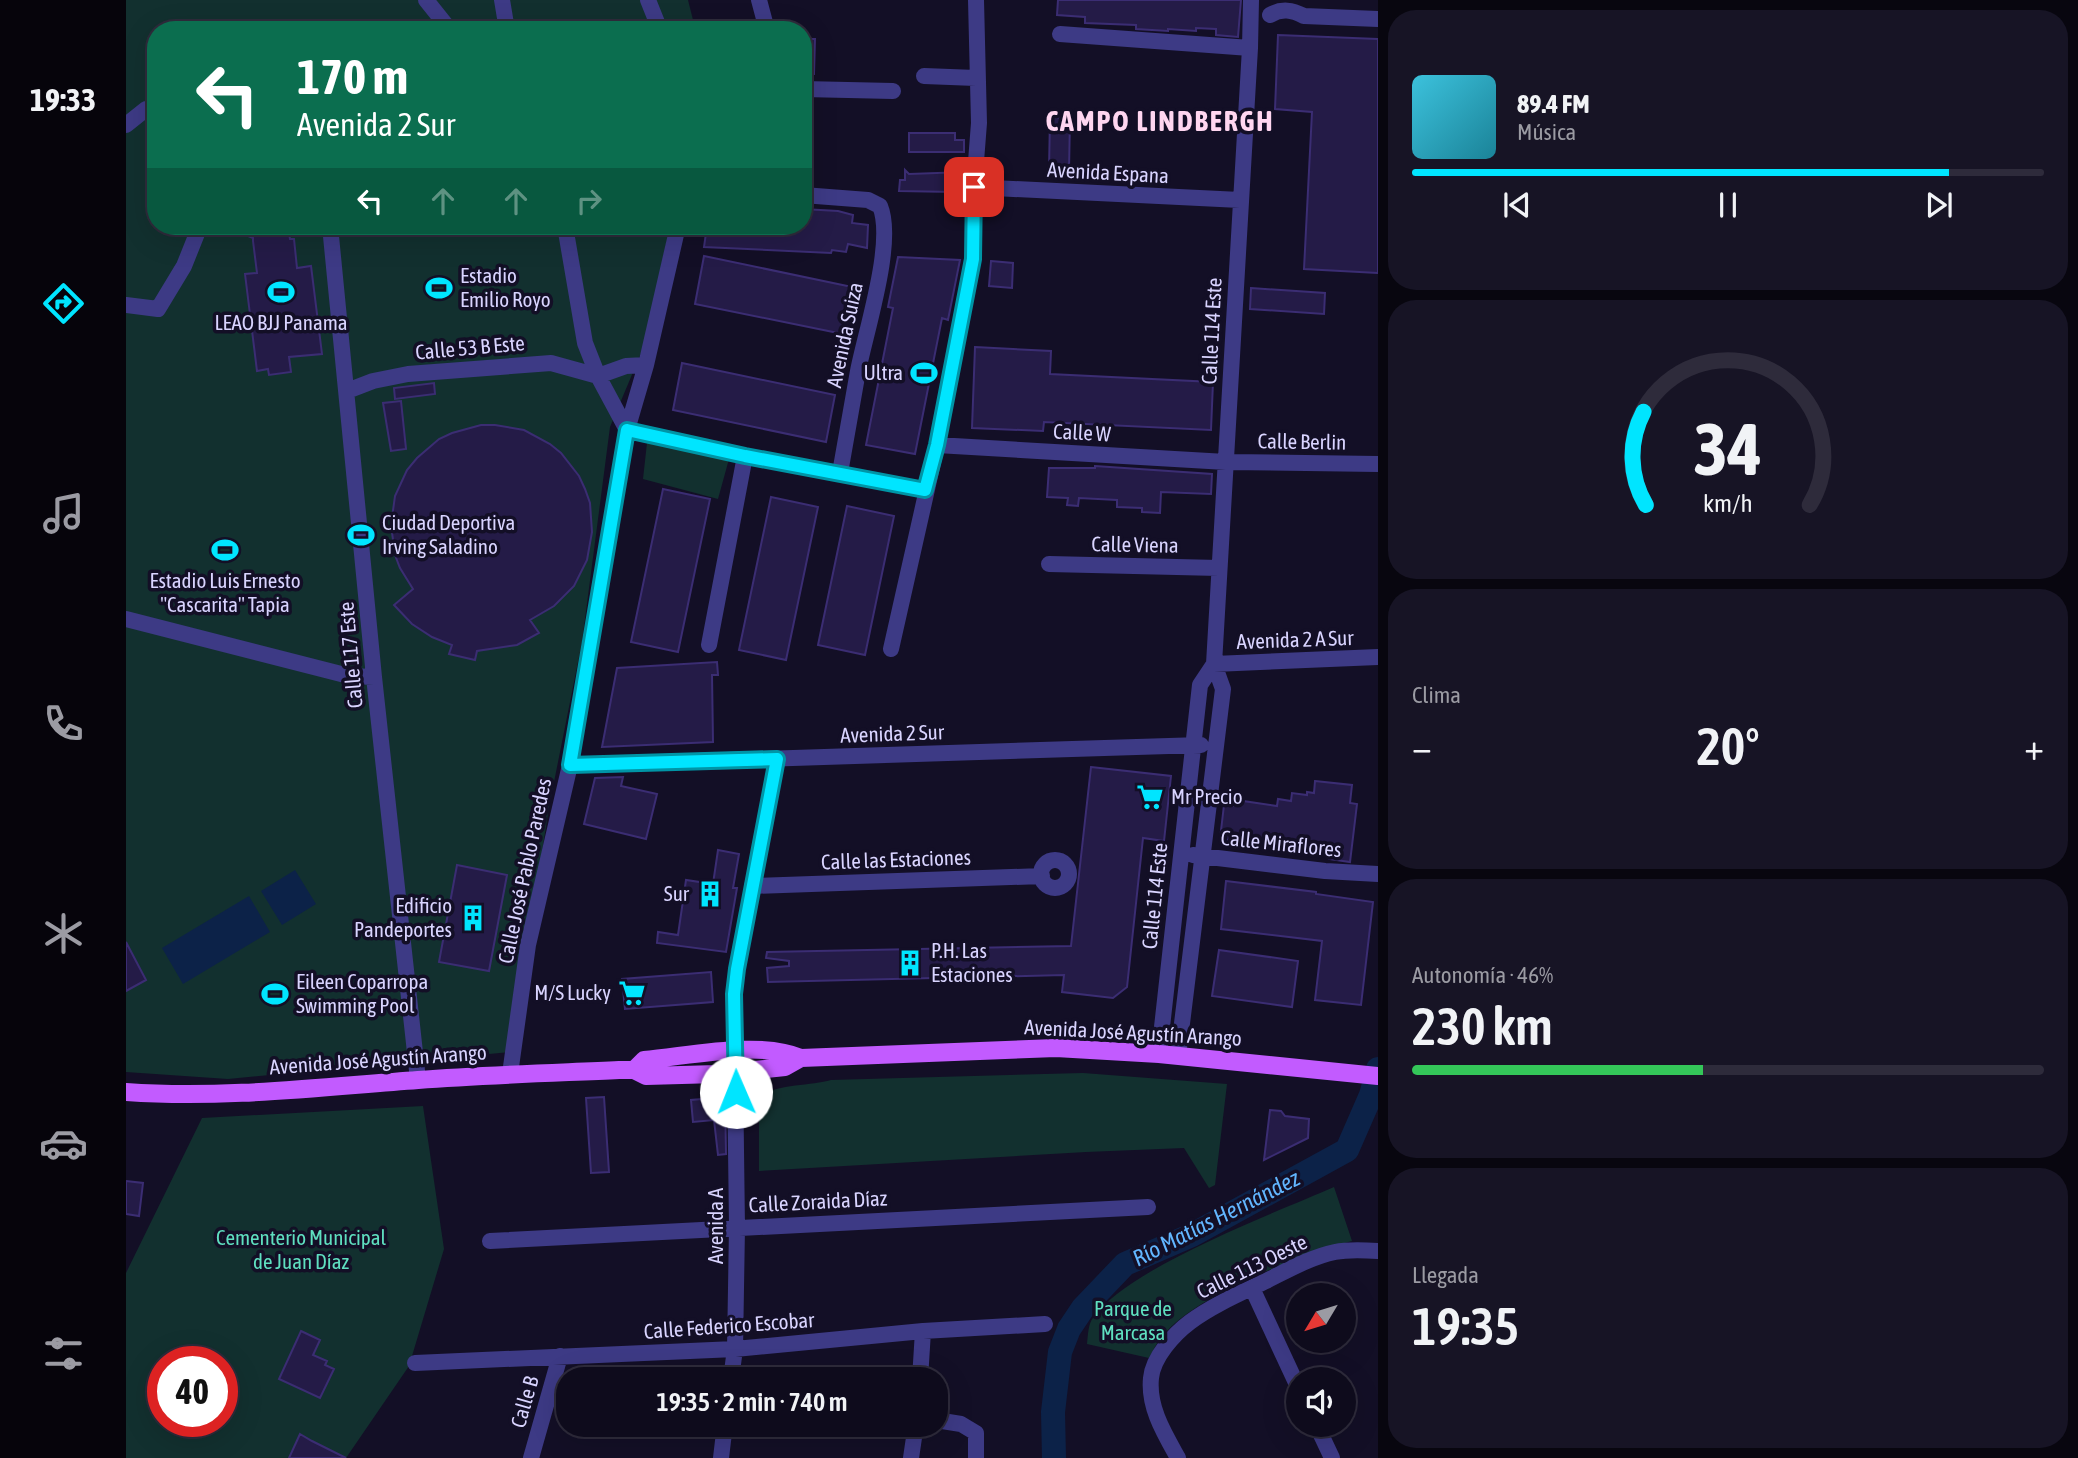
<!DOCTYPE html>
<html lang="es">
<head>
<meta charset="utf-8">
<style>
  body { margin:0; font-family:"Asap Condensed",sans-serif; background:#171425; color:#f1f3f6; height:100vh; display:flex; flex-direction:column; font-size:26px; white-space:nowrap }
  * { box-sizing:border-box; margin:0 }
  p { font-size:23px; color:#9b9ba3 }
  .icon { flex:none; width:38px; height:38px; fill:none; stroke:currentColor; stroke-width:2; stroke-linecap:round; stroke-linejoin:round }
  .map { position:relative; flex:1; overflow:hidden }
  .details { display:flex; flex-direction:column; gap:10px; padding:10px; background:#08060f; width:700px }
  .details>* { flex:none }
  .top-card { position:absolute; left:21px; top:21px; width:665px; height:214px; border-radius:28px; box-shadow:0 7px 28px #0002,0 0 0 2px #2e2b3b; background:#0b6e4f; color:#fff; overflow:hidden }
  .needle { width:46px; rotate:232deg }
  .controls { position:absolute; left:1160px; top:1283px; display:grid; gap:14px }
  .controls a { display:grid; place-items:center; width:70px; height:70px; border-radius:50%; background:#0e0b1c; box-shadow:0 7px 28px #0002,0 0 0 2px #2e2b3b; font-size:35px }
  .speed { position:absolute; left:21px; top:1346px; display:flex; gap:14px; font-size:35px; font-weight:700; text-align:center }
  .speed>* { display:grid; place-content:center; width:91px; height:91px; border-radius:50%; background:#0e0b1c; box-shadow:0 7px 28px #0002,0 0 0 2px #2e2b3b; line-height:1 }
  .speed .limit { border:10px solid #d22; background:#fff; color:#111 }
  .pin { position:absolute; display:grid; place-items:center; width:60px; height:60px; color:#fff; margin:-30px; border-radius:14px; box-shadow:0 4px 10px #0006 }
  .me { position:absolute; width:77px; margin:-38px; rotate:359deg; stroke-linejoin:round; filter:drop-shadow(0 0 5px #0008) }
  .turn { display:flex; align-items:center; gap:24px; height:147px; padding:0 35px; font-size:32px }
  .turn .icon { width:91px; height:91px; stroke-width:2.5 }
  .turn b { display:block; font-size:49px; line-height:60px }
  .lanes { display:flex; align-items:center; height:66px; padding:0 35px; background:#0003; justify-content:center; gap:35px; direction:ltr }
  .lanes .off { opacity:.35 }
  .big { font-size:52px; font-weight:600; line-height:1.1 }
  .details .tile { flex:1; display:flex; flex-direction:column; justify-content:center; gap:10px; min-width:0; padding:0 24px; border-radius:28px; background:#171425 }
  .details .dial { align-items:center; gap:0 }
  .dial svg { height:182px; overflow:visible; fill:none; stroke:#2e2b3b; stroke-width:7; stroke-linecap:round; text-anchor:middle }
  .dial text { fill:#f1f3f6; stroke:none }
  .song { display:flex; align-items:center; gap:21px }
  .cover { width:84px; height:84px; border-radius:10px; background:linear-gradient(135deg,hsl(190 70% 55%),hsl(190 70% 35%)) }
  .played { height:7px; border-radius:4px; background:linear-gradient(90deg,#00e5ff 85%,#2e2b3b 85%) }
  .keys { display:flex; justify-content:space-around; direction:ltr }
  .heat { display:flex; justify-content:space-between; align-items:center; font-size:38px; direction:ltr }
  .charge { height:10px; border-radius:5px; background:linear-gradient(90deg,#34c759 46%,#2e2b3b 0) }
  .trip { position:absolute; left:430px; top:1367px; width:392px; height:70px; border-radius:28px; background:#0e0b1c; box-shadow:0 7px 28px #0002,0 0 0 2px #2e2b3b; font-weight:600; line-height:70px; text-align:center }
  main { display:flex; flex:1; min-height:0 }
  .tab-bar { display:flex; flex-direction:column; width:126px; justify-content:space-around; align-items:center; background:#06040b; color:#9b9ba3 }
  .tab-bar .icon { width:49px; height:49px }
  .tab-bar .on { color:#00e5ff }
  .tab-bar b { font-size:32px; color:#f1f3f6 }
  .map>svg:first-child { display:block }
  .green { fill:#12302f; fill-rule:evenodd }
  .water { fill:#0c2248 }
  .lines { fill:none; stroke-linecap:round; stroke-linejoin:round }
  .river { stroke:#0c2248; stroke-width:24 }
  .building { fill:#241b47; stroke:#3b2d73; stroke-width:2 }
  .minor { stroke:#3d3a85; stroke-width:16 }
  .major { stroke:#c25bff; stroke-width:18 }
  .route-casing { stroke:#0095a6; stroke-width:18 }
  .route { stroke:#00e5ff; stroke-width:12 }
  .labels { text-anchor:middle; stroke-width:7; stroke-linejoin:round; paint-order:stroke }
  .street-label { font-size:21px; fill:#d9d4ff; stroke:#130f26 }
  .poi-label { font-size:21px; fill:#d9d4ff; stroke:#130f26; text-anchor:start }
  .park-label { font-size:21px; fill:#5fe0c0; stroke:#130f26 }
  .water-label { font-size:23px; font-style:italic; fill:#62b6ff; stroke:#130f26 }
  .district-label { font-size:28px; font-weight:bold; letter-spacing:2px; fill:#ffd6f0; stroke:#130f26 }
</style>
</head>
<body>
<main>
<nav class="tab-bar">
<b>19:33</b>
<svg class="icon on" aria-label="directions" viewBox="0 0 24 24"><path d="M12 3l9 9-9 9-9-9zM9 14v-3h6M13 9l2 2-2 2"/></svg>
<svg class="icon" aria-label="music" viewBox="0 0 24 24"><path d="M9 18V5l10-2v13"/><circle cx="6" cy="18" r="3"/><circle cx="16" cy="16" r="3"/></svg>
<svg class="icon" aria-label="phone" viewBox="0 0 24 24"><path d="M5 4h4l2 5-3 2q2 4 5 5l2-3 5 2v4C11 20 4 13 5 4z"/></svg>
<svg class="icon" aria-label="climate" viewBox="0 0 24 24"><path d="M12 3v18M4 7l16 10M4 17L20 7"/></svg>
<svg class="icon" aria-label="car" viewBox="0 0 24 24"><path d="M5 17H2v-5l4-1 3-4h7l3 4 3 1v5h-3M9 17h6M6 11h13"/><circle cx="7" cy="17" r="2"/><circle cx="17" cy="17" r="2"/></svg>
<svg class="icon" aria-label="filters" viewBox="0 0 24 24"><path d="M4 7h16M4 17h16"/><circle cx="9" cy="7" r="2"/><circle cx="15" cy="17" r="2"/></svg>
</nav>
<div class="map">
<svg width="1252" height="1458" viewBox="0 0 1252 1458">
  <rect width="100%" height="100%" fill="#130f26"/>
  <path class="green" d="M0 0H562L569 28 564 30H30V226H544L518 346 484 427 456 642 423 807 385 1052 102 1079 0 1072Z
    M521 443 603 459 592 499 517 479Z
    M957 1073 1101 1084 1089 1185 1083 1188 1058 1148 960 1152 633 1171V1098C646 1084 685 1086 705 1080Z
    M297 1106 318 1249 283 1366 220 1458H0V1273L76 1118ZM37 1362H96V1421H37Z
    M1208 1187 1226 1241C1177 1253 1075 1294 1041 1331 1033 1338 1028 1349 1023 1358L961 1344C962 1336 962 1324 967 1318 1001 1268 1149 1213 1208 1187Z"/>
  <path class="water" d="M169 870 190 904 156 925 135 891Z
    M123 896 144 932 57 984 36 948Z"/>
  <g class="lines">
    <path class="river" d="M928 1458 927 1412 934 1352 943 1329 957 1308 999 1264 1066 1235 1221 1150 1245 1095 1252 1069"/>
  </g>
  <path class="building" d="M932 0H1115L1112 37 1090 35V29L1070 28V31L1042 29V31L1010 29V25L959 23V17L931 15Z
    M1152 35 1252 39V273L1178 269 1186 112 1149 109Z
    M677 39H689L688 74H677Z
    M924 117 944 118 943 171 923 170Z
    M783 133H829V140H838V152H783Z
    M779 170 783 174 839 172 838 185H828V192L773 191 774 180H779Z
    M677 209 712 211 727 215 726 223 742 225 741 248 722 244 720 252 706 250 705 253 578 247 581 226H677Z
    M98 226H162L164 239H168L171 268 185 266 196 354 163 357 165 372 143 375 142 369 131 371 119 274 131 273 127 241V238Z
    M578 256 731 288 722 335 569 304Z
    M772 257 834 260 822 320 816 318 789 454 740 445 767 308 762 307Z
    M865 261 887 263 886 288 863 286Z
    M1125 288 1199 293 1198 314 1124 309Z
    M849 347 925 351 924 374 1087 382 1085 430 918 422 917 431 846 428Z
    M556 363 709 395 700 442 547 410Z
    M308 383 309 394 269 399 268 388Z
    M275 401 280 449 265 451 257 403Z
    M355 425H369L398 430 424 444 435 453 453 476 459 489 464 503 466 532 461 560 448 586 428 606 404 620 413 633 391 645 351 651 349 660 323 654 326 645 306 637 286 624 268 605 287 589 274 568 269 555 265 525 269 496 281 470 291 458 313 439 326 433Z
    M969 466 1086 474 1085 494 1035 492 1034 513 1016 512V508L991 507V500L953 498 952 506 941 505 942 498 921 497 923 468H969Z
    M537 489 584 499 552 652 505 642Z
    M645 497 692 507 660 660 613 650Z
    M721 506 768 516 739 655 692 645Z
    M591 662 592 675H586L587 742 476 747 491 668Z
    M965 767 1045 776 1038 841 1017 838 1001 987 987 998 936 992 938 975 642 982 641 968 663 966V961L640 958 641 952 945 946Z
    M497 777 495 786 531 794 520 839 458 824 469 778Z
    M1189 781 1226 785 1224 803 1231 804 1224 862 1203 859 1204 851 1094 839 1098 805 1109 806 1110 800 1151 806 1152 799 1165 801 1166 793 1181 795V792L1188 793Z
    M592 850 613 854 607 888H611L600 952 531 943 532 932 552 935 560 880 587 884Z
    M331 865 381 875 363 971 313 962Z
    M1100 881 1190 892V894L1247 902 1235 1005 1189 1000 1196 941 1095 929Z
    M0 942 20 980 0 991Z
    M1093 950 1172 961 1166 1007 1086 996Z
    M585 972 587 1002 499 1009 496 979Z
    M478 1097 483 1172 465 1173 460 1098Z
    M599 1097 600 1154 592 1155 588 1120 567 1122 565 1100Z
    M1144 1110 1155 1111 1159 1116 1183 1119 1182 1138 1138 1160Z
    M0 1181 17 1183 13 1216 0 1214Z
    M175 1331 194 1340 187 1355 201 1361 199 1365 208 1369 194 1398 153 1379Z
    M96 1381 109 1388 96 1412Z
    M174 1434 186 1441 220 1458H163Z"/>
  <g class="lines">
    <path class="minor" d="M300 0 324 30
      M376 0 381 30
      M522 0 534 30
      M633 0 641 30
      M1125 0 1124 48 1088 664 1252 657
      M1144 15C1156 8 1166 10 1178 16L1252 19
      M934 34 1124 48
      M798 76 850 78
      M677 89 767 91
      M0 125 20 109
      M848 187 1114 200
      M677 195 742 200 754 206C769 242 740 330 732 371 726 405 720 439 714 473
      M204 226 248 677 292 1080
      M439 226 459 343 472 376 501 430 619 456 799 490
      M0 305 32 309 58 266 74 226
      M221 391 247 381 282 374 425 363 472 376 500 366 520 365
      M811 445 1100 462 1252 464
      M923 564 1093 568
      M0 619 223 676 248 677
      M583 645 619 456
      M765 649 811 445 847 259 848 187 853 123 850 0
      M444 765 1075 745
      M1067 855 1199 871 1252 874
      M915 874a14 14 0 1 1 28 0a14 14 0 1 1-28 0Z
      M626 886 916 876
      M1033 1054 1074 685 1088 664 1097 689 1052 1056
      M384 1074 402 945 444 765 501 430 520 365 552 226
      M364 1241 1022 1207
      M1126 1288 1172 1387
      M289 1363 609 1349 797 1331 919 1324
      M605 1379 609 1349 611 1227 608 994 611 969 651 759
      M794 1379 797 1331
      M810 1420 835 1424 850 1433V1458
      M1190 1424 1206 1458
      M405 1458 434 1356
      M595 1458 599 1424
      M785 1458 790 1424
      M1052 1458C1038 1433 1022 1407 1025 1378 1027 1357 1048 1334 1064 1322 1087 1305 1115 1293 1140 1281 1162 1270 1185 1257 1209 1252 1223 1249 1238 1250 1252 1251"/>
    <path class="major" d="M508 1070 518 1060C564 1056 633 1040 675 1058
      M0 1092C97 1099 195 1087 292 1080 359 1075 426 1073 493 1070H508L520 1076 591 1074 659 1067 675 1058 930 1048 1033 1054 1252 1076"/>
  </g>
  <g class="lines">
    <g class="route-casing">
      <path id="route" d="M610 1092 608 994 611 969 651 759 444 765 501 430 619 456 799 490 811 445 847 259 848 187"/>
    </g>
    <use href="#route" class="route"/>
  </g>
  <defs>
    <g id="stadium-bare" transform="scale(2.1)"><path d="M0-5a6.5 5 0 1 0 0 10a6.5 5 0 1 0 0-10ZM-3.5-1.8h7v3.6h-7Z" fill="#00e5ff" stroke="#130f26" stroke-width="2.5" paint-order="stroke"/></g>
    <g id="supermarket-bare" transform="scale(2.1)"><path d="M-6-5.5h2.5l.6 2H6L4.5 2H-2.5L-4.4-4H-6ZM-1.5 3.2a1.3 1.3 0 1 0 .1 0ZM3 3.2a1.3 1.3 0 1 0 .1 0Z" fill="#00e5ff" stroke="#130f26" stroke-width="2.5" paint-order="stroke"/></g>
    <g id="building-bare" transform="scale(2.1)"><path d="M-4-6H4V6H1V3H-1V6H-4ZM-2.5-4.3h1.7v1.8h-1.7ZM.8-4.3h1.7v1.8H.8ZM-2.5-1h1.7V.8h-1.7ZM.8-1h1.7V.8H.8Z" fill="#00e5ff" stroke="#130f26" stroke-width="2.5" paint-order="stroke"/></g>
  </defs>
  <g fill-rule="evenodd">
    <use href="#stadium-bare" x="313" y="288"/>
    <use href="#stadium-bare" x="155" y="292"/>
    <use href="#stadium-bare" x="798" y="373"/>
    <use href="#stadium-bare" x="235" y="535"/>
    <use href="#stadium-bare" x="99" y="550"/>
    <use href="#supermarket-bare" x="1024" y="797"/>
    <use href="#building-bare" x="584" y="894"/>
    <use href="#building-bare" x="347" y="918"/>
    <use href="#building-bare" x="784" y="963"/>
    <use href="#supermarket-bare" x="506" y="993"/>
    <use href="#stadium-bare" x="149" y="994"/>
  </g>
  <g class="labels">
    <g class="street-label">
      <text transform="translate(982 173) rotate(3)" y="7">Avenida Espana</text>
      <text transform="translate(1086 331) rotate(-87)" y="7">Calle 114 Este</text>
      <text transform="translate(719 335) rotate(-78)" y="7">Avenida Suiza</text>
      <text transform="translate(344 348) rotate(-5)" y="7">Calle 53 B Este</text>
      <text transform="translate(956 433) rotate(3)" y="7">Calle W</text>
      <text transform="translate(1176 442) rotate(1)" y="7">Calle Berlin</text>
      <text transform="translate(1009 545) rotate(1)" y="7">Calle Viena</text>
      <text transform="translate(1169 640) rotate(-2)" y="7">Avenida 2 A Sur</text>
      <text transform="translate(225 655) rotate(-95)" y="7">Calle 117 Este</text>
      <text transform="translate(766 734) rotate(-2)" y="7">Avenida 2 Sur</text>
      <text transform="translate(1155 844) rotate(6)" y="7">Calle Miraflores</text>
      <text transform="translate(770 860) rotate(-2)" y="7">Calle las Estaciones</text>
      <text transform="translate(399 871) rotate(-78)" y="7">Calle José Pablo Paredes</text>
      <text transform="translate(1029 896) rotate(-84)" y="7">Calle 114 Este</text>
      <text transform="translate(1007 1033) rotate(3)" y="7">Avenida José Agustín Arango</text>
      <text transform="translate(252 1060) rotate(-4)" y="7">Avenida José Agustín Arango</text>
      <text transform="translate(692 1202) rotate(-3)" y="7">Calle Zoraida Díaz</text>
      <text transform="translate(590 1226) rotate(-90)" y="7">Avenida A</text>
      <text transform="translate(1126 1267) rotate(-26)" y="7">Calle 113 Oeste</text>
      <text transform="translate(603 1326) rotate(-4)" y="7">Calle Federico Escobar</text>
      <text transform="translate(399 1402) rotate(-74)" y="7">Calle B</text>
    </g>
    <g class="poi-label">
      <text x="334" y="283">Estadio<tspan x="334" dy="24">Emilio Royo</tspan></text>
      <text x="155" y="330" text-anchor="middle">LEAO BJJ Panama</text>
      <text x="777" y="380" text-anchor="end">Ultra</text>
      <text x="256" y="530">Ciudad Deportiva<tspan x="256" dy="24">Irving Saladino</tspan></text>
      <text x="99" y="588" text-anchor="middle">Estadio Luis Ernesto<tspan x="99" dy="24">"Cascarita" Tapia</tspan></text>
      <text x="1045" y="804">Mr Precio</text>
      <text x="563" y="901" text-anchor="end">Sur</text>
      <text x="326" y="913" text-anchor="end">Edificio<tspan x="326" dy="24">Pandeportes</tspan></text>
      <text x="805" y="958">P.H. Las<tspan x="805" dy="24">Estaciones</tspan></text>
      <text x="170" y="989">Eileen Coparropa<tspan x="170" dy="24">Swimming Pool</tspan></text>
      <text x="485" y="1000" text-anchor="end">M/S Lucky</text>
    </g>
    <g class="park-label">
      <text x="175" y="1245">Cementerio Municipal<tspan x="175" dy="24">de Juan Díaz</tspan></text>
      <text x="1007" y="1316">Parque de<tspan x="1007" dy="24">Marcasa</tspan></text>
    </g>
    <g class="water-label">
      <text transform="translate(1090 1218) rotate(-27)" y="8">Río Matías Hernández</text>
    </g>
    <g class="district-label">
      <text x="1034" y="131">CAMPO LINDBERGH</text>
    </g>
  </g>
</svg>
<div class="controls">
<a><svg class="needle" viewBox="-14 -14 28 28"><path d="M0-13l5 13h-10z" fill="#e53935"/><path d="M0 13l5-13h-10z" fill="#9b9ba3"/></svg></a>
<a><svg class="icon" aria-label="sound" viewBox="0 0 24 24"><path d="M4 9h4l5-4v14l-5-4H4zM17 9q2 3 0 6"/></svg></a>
</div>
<div class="speed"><div class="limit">40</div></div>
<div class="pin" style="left:848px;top:187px;background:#d93025"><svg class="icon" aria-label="arrive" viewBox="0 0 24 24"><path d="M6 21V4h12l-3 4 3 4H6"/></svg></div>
<svg class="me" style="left:610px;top:1092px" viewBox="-20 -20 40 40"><circle r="19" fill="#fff"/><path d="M0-13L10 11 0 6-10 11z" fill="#00e5ff"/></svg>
<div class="trip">19:35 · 2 min · 740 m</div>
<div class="top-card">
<div class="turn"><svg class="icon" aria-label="left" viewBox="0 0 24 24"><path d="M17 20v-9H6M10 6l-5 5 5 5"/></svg><div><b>170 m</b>Avenida 2 Sur</div></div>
<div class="lanes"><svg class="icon" aria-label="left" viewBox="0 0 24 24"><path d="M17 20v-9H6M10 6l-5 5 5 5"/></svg><svg class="icon off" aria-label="ahead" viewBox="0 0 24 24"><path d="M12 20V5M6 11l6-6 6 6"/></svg><svg class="icon off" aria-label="ahead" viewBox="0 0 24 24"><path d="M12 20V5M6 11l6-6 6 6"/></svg><svg class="icon off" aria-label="right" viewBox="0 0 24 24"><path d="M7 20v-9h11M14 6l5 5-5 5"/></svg></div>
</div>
</div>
<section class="details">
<div class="tile">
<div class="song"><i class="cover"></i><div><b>89.4 FM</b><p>Música</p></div></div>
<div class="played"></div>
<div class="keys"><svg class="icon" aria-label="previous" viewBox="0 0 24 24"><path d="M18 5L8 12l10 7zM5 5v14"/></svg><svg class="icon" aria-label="pause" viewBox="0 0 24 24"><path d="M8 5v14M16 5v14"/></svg><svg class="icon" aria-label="next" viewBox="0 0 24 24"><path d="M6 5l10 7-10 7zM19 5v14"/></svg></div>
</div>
<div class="tile dial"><svg viewBox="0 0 100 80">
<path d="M14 69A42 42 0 1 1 86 69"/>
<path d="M14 69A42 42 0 0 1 13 28" stroke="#00e5ff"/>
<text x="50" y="56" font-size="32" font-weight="700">34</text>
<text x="50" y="72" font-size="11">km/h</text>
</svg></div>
<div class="tile"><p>Clima</p>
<div class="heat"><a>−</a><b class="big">20°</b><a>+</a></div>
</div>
<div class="tile"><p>Autonomía · 46%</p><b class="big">230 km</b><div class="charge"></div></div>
<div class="tile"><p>Llegada</p><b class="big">19:35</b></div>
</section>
</main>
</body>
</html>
